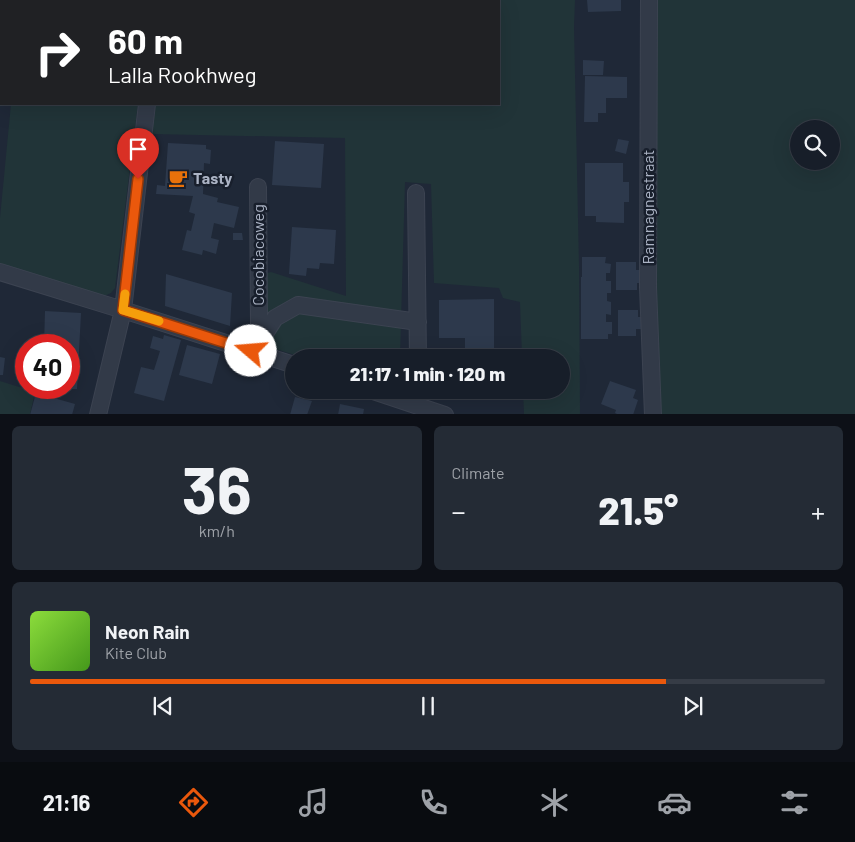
<!DOCTYPE html>
<html lang="en">
<head>
<meta charset="utf-8">
<style>
  body { margin:0; font-family:Barlow,sans-serif; background:#242b35; color:#f1f3f6; height:100vh; display:flex; flex-direction:column; font-size:19px; white-space:nowrap }
  * { box-sizing:border-box; margin:0 }
  p { font-size:16px; color:#9ea2a8 }
  .icon { flex:none; width:28px; height:28px; fill:none; stroke:currentColor; stroke-width:2; stroke-linecap:round; stroke-linejoin:round }
  .map { position:relative; height:414px; overflow:hidden }
  .drawer { display:flex; flex-direction:column; gap:12px; padding:12px; background:#0d1017; flex:1 }
  .drawer>* { flex:none }
  .top-card { position:absolute; left:0px; top:0px; width:500px; height:105px; box-shadow:0 5px 20px #0002,0 0 0 1px #363c46; background:#202124; color:#fff; overflow:hidden }
  .fabs { position:absolute; left:790px; top:120px; display:grid; gap:10px }
  .fabs a { display:grid; place-items:center; width:50px; height:50px; border-radius:50%; background:#171e29; box-shadow:0 5px 20px #0002,0 0 0 1px #363c46; font-size:25px }
  .speed { position:absolute; left:15px; top:334px; display:flex; gap:10px; font-size:25px; font-weight:700; text-align:center }
  .speed>* { display:grid; place-content:center; width:65px; height:65px; border-radius:50%; background:#171e29; box-shadow:0 5px 20px #0002,0 0 0 1px #363c46; line-height:1 }
  .speed .limit { border:8px solid #d22; background:#fff; color:#111 }
  .pin { position:absolute; display:grid; place-items:center; width:42px; height:42px; color:#fff; margin:-51px -21px; border-radius:50% 50% 50% 0; rotate:-45deg; box-shadow:0 0 5px #0007 }
  .pin .icon { rotate:45deg }
  .me { position:absolute; width:55px; margin:-28px; rotate:288deg; stroke-linejoin:round; filter:drop-shadow(0 0 4px #0008) }
  .turn { display:flex; align-items:center; gap:18px; height:105px; padding:0 25px; font-size:22px }
  .turn .icon { width:65px; height:65px; stroke-width:2.5 }
  .turn b { display:block; font-size:35px; line-height:42px }
  .big { font-size:38px; font-weight:800; line-height:1.1 }
  .drawer .card { flex:1; display:flex; flex-direction:column; justify-content:center; gap:8px; min-width:0; padding:0 18px; border-radius:8px; background:#242b35 }
  .drawer .dial { align-items:center; gap:0 }
  .dial b { font-size:65px; line-height:1 }
  .song { display:flex; align-items:center; gap:15px }
  .cover { width:60px; height:60px; border-radius:8px; background:linear-gradient(135deg,hsl(90 70% 55%),hsl(100 70% 35%)) }
  .played { height:5px; border-radius:2px; background:linear-gradient(90deg,#ea580c 80%,#363c46 80%) }
  .keys { display:flex; justify-content:space-around; direction:ltr }
  .heat { display:flex; justify-content:space-between; align-items:center; font-size:28px; direction:ltr }
  .drawer .tiles { flex:1; display:grid; gap:12px; grid-template-columns:1fr 1fr }
  .card:last-child { grid-column:span 2 }
  .trip { position:absolute; left:285px; top:349px; width:285px; height:50px; border-radius:25px; background:#171e29; box-shadow:0 5px 20px #0002,0 0 0 1px #363c46; font-weight:800; line-height:50px; text-align:center }
  .tabs { display:flex; height:80px; justify-content:space-around; align-items:center; background:#090c10; color:#9ea2a8 }
  .tabs .icon { width:35px; height:35px }
  .tabs .on { color:#ea580c }
  .tabs b { font-size:22px; color:#f1f3f6 }
  .map>svg:first-child { display:block }
  .green { fill:#213438; fill-rule:evenodd }
  .building { fill:#2d394c }
  .lines { fill:none; stroke-linecap:round; stroke-linejoin:round }
  .minor-casing { stroke:#3c4351; stroke-width:18 }
  .minor { stroke:#323a48; stroke-width:16 }
  .route-casing { stroke:#983908; stroke-width:12 }
  .route { stroke:#ea580c; stroke-width:9 }
  .slow { stroke:#f59e0b; stroke-width:9 }
  .labels { text-anchor:middle; stroke-width:5; stroke-linejoin:round; paint-order:stroke }
  .poi-label { font-size:16px; font-weight:bold; fill:#acb4c5; stroke:#181f2c; text-anchor:start }
  .street-label { font-size:16px; fill:#acb4c5; stroke:#181f2c }
</style>
</head>
<body>
<div class="map">
<svg width="855" height="415" viewBox="0 0 855 415">
  <rect width="100%" height="100%" fill="#1f2837"/>
  <path class="green" d="M0 0H147L146 1H1V78H0Z
    M163 0H575L574 27 579 266 580 414H524L523 390H561V358L522 357 520 302 503 298 499 288 434 283 431 184 405 182 400 357H302L265 346 264 274 271 272 346 296 345 138 152 134 155 104H499V1H163Z
    M654 0H855V414H656ZM799 129H831V161H799Z
    M11 104H138L115 288 111 293 104 296 0 266V218Z
    M0 381 35 392 30 414H0Z"/>
  <path class="building" d="M587 0H621V11L588 12Z
    M583 60 604 61 603 75H583Z
    M585 76 627 77V98H606V113H598V122H584Z
    M618 139 629 141 626 154 615 151Z
    M275 141 324 144 321 188 272 185Z
    M168 143 206 145V149L211 150 210 164 204 163 203 194 218 198 217 202 239 207 234 228 214 223 211 238 219 240 216 254 203 250 202 255 182 250 187 230 191 231 195 214 189 212 193 196 156 194 157 185 165 186Z
    M585 163H623V182H629V202H624V223L596 222V216H585Z
    M292 227 336 230 334 264 320 263 319 269 307 268 306 276 289 274Z
    M233 233H242L243 240H233Z
    M582 257H606L605 263 611 264 610 273H606V281H611V293H607V301L611 302V315L606 314V322H612V334H608V339H581V277H582Z
    M616 262H636V270H641V283H637V290H616Z
    M166 274 232 293 230 326 165 306Z
    M494 299V358H465V338H439V300Z
    M618 310H638V317H641V329H636V336H618Z
    M45 311 81 313 77 389H69V345H44Z
    M164 335 181 340 164 401 134 393 141 367 154 370 160 351 150 348 153 336 163 339Z
    M187 345 220 354 212 384 179 375Z
    M0 357 5 358 3 375H0Z
    M610 381 636 390 633 398 638 400 633 415H619L615 413 616 410 601 404Z
    M36 393 75 404 72 415H30Z
    M295 397 312 401 307 415H290Z
    M340 404 364 409 363 415H338Z"/>
  <g class="lines">
    <g class="minor-casing">
      <path id="minor" d="M649 0 648 287 653 415
        M154 1V0
        M416 193 418 358
        M0 272 123 310 294 365
        M253 344 259 325 258 187
        M259 354 264 335 275 318 298 305 418 322
        M370 390 445 415
        M98 415 123 310 147 104"/>
    </g>
    <use href="#minor" class="minor"/>
  </g>
  <g class="lines">
    <g class="route-casing">
      <path id="route" d="M138 179 123 310 251 351"/>
    </g>
    <use href="#route" class="route"/>
    <path class="slow" d="M125 294 123 310 159 321"/>
  </g>
  <defs>
    <g id="cafe-bare" transform="scale(1.5)"><path d="M-5.5-4.5H6V0H3Q3 3.5 0 3.5H-2.5Q-5.5 3.5-5.5 0ZM3-3.2v2h1.7v-2ZM-6 4.5H4V6H-6Z" fill="#e8710a" stroke="#181f2c" stroke-width="2.5" paint-order="stroke"/></g>
  </defs>
  <g fill-rule="evenodd">
    <use href="#cafe-bare" x="178" y="178"/>
  </g>
  <g class="labels">
    <g class="poi-label">
      <text x="193" y="184">Tasty</text>
    </g>
    <g class="street-label">
      <text transform="translate(648 207) rotate(-90)" y="6">Ramnagnestraat</text>
      <text transform="translate(258 255) rotate(-90)" y="6">Cocobiacoweg</text>
    </g>
  </g>
</svg>
<div class="fabs">
<a><svg class="icon" aria-label="search" viewBox="0 0 24 24"><circle cx="10" cy="10" r="6"/><path d="M15 15l6 6"/></svg></a>
</div>
<div class="speed"><div class="limit">40</div></div>
<div class="pin" style="left:138px;top:179px;background:#d93025"><svg class="icon" aria-label="arrive" viewBox="0 0 24 24"><path d="M6 21V4h12l-3 4 3 4H6"/></svg></div>
<svg class="me" style="left:251px;top:351px" viewBox="-20 -20 40 40"><circle r="19" fill="#fff"/><path d="M0-13L10 11 0 6-10 11z" fill="#ea580c"/></svg>
<div class="trip">21:17 · 1 min · 120 m</div>
<div class="top-card">
<div class="turn"><svg class="icon" aria-label="right" viewBox="0 0 24 24"><path d="M7 20v-9h11M14 6l5 5-5 5"/></svg><div><b>60 m</b>Lalla Rookhweg</div></div>
</div>
</div>
<section class="drawer">
<div class="tiles">
<div class="card dial"><b>36</b><p>km/h</p></div>
<div class="card"><p>Climate</p>
<div class="heat"><a>−</a><b class="big">21.5°</b><a>+</a></div>
</div>
<div class="card">
<div class="song"><i class="cover"></i><div><b>Neon Rain</b><p>Kite Club</p></div></div>
<div class="played"></div>
<div class="keys"><svg class="icon" aria-label="previous" viewBox="0 0 24 24"><path d="M18 5L8 12l10 7zM5 5v14"/></svg><svg class="icon" aria-label="pause" viewBox="0 0 24 24"><path d="M8 5v14M16 5v14"/></svg><svg class="icon" aria-label="next" viewBox="0 0 24 24"><path d="M6 5l10 7-10 7zM19 5v14"/></svg></div>
</div>
</div>
</section>
<nav class="tabs">
<b>21:16</b>
<svg class="icon on" aria-label="directions" viewBox="0 0 24 24"><path d="M12 3l9 9-9 9-9-9zM9 14v-3h6M13 9l2 2-2 2"/></svg>
<svg class="icon" aria-label="music" viewBox="0 0 24 24"><path d="M9 18V5l10-2v13"/><circle cx="6" cy="18" r="3"/><circle cx="16" cy="16" r="3"/></svg>
<svg class="icon" aria-label="phone" viewBox="0 0 24 24"><path d="M5 4h4l2 5-3 2q2 4 5 5l2-3 5 2v4C11 20 4 13 5 4z"/></svg>
<svg class="icon" aria-label="climate" viewBox="0 0 24 24"><path d="M12 3v18M4 7l16 10M4 17L20 7"/></svg>
<svg class="icon" aria-label="car" viewBox="0 0 24 24"><path d="M5 17H2v-5l4-1 3-4h7l3 4 3 1v5h-3M9 17h6M6 11h13"/><circle cx="7" cy="17" r="2"/><circle cx="17" cy="17" r="2"/></svg>
<svg class="icon" aria-label="filters" viewBox="0 0 24 24"><path d="M4 7h16M4 17h16"/><circle cx="9" cy="7" r="2"/><circle cx="15" cy="17" r="2"/></svg>
</nav>
</body>
</html>
